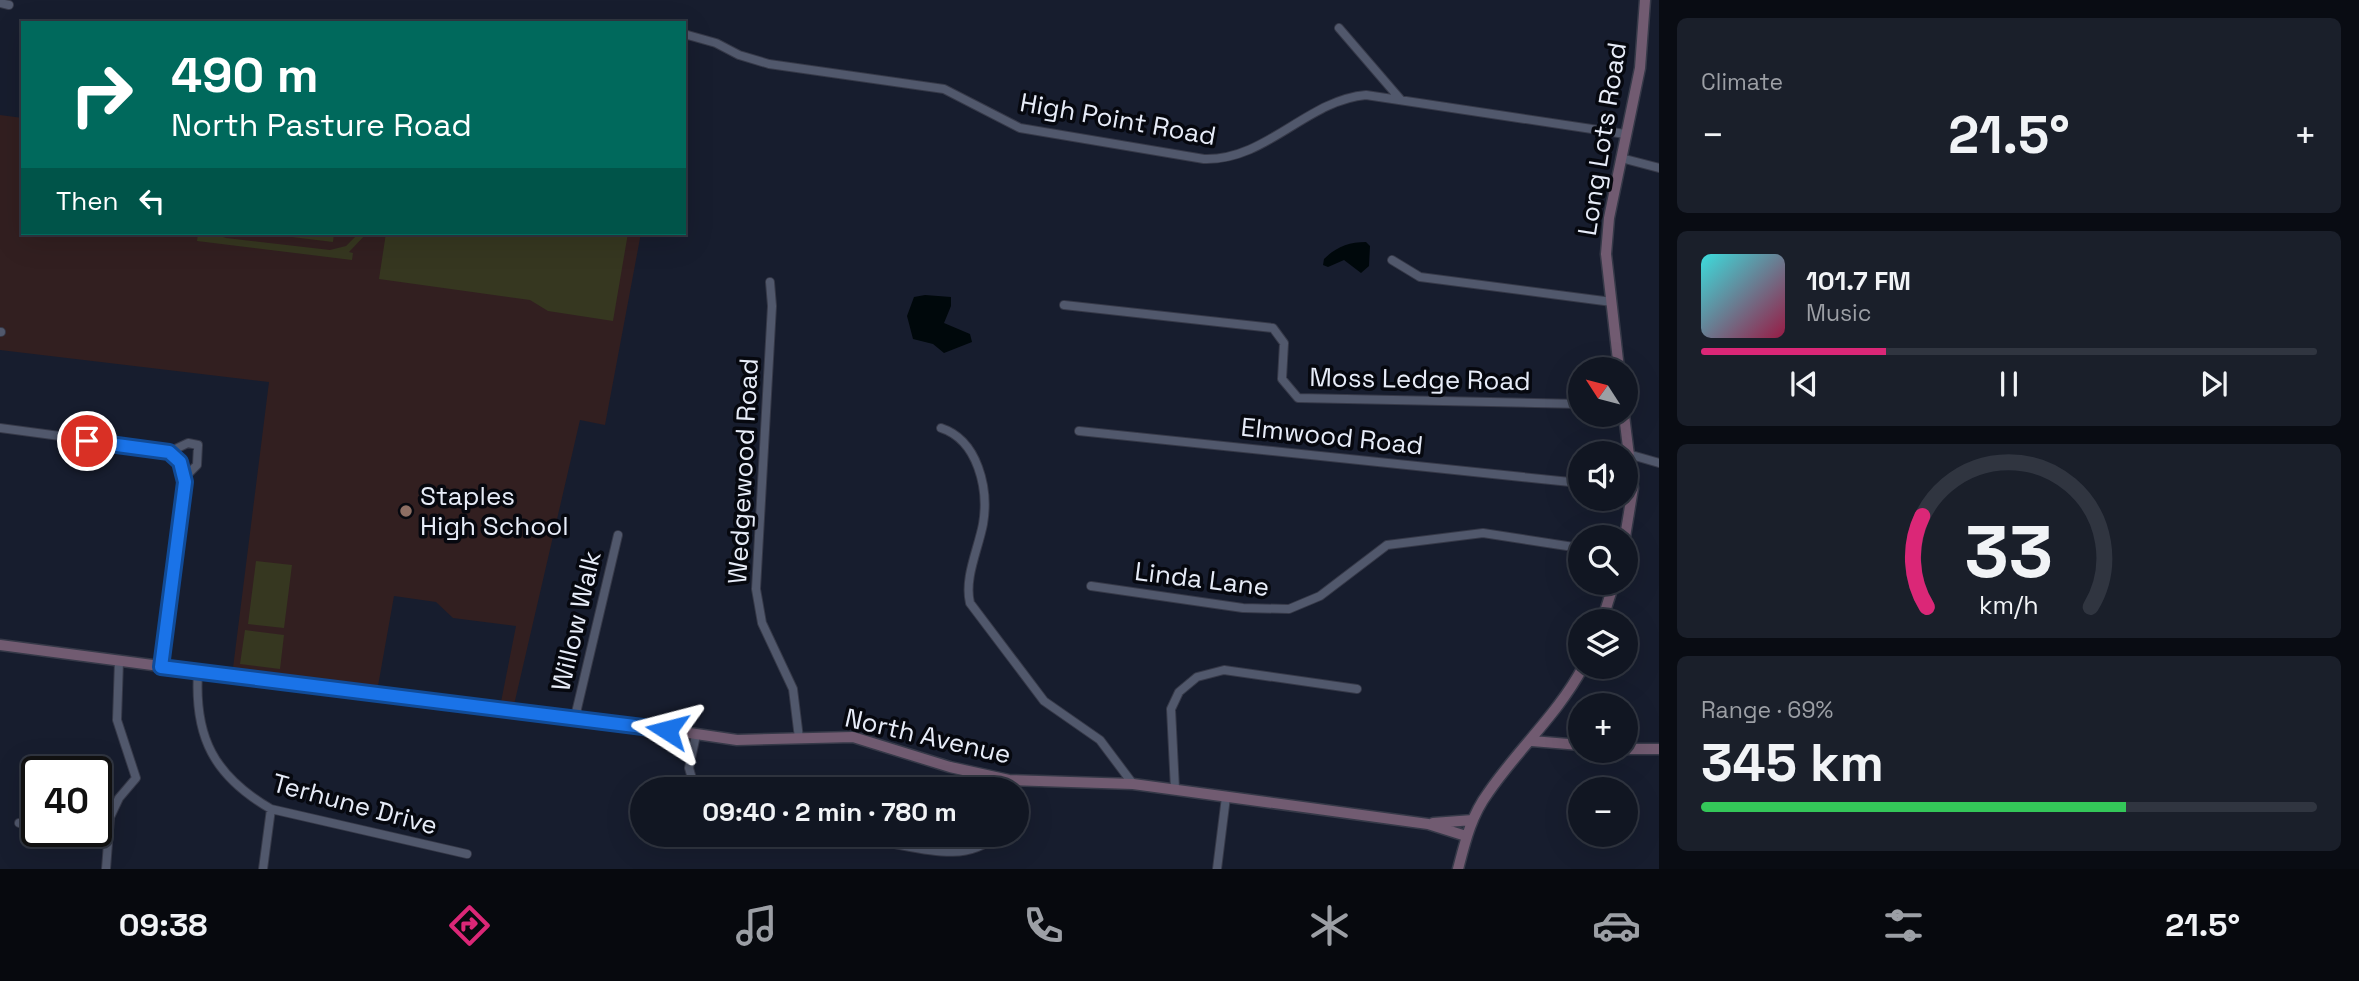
<!DOCTYPE html>
<html lang="en">
<head>
<meta charset="utf-8">
<style>
  body { margin:0; font-family:"Space Grotesk",sans-serif; background:#1a1f2a; color:#f1f3f6; height:100vh; display:flex; flex-direction:column; font-size:26px; white-space:nowrap }
  * { box-sizing:border-box; margin:0 }
  p { font-size:23px; color:#9c9fa5 }
  .icon { flex:none; width:38px; height:38px; fill:none; stroke:currentColor; stroke-width:2; stroke-linecap:round; stroke-linejoin:round }
  .map { position:relative; flex:1; overflow:hidden }
  .drawer { display:flex; flex-direction:column; gap:18px; padding:18px; background:#090c13; width:700px }
  .drawer>* { flex:none }
  .guide { position:absolute; left:21px; top:21px; width:665px; height:214px; border-radius:0px; box-shadow:0 7px 28px #0002,0 0 0 2px #303540; background:#00695c; color:#fff; overflow:hidden }
  .needle { width:46px; rotate:306deg }
  .fabs { position:absolute; left:1568px; top:357px; display:grid; gap:14px }
  .fabs a { display:grid; place-items:center; width:70px; height:70px; border-radius:50%; background:#111622; box-shadow:0 7px 28px #0002,0 0 0 2px #303540; font-size:35px }
  .speed { position:absolute; left:21px; top:756px; display:flex; gap:14px; font-size:35px; font-weight:700; text-align:center }
  .speed>* { display:grid; place-content:center; width:91px; height:91px; border-radius:50%; background:#111622; box-shadow:0 7px 28px #0002,0 0 0 2px #303540; line-height:1 }
  .speed .limit { border:4px solid #111; border-radius:10px; background:#fff; color:#111 }
  .pin { position:absolute; display:grid; place-items:center; width:60px; height:60px; color:#fff; margin:-30px; border:4px solid #fff; border-radius:50%; box-shadow:0 2px 7px #0007 }
  .me { position:absolute; width:77px; margin:-38px; rotate:279deg; stroke-linejoin:round; filter:drop-shadow(0 0 5px #0008) }
  .turn { display:flex; align-items:center; gap:24px; height:147px; padding:0 35px; font-size:32px }
  .turn .icon { width:91px; height:91px; stroke-width:2.5 }
  .turn b { display:block; font-size:49px; line-height:60px }
  .then { display:flex; align-items:center; height:66px; padding:0 35px; background:#0003; gap:14px; font-size:26px }
  .big { font-size:52px; font-weight:700; line-height:1.1 }
  .drawer .widget { flex:1; display:flex; flex-direction:column; justify-content:center; gap:10px; min-width:0; padding:0 24px; border-radius:10px; background:#1a1f2a }
  .drawer .dial { align-items:center; gap:0 }
  .dial svg { height:182px; overflow:visible; fill:none; stroke:#303540; stroke-width:7; stroke-linecap:round; text-anchor:middle }
  .dial text { fill:#f1f3f6; stroke:none }
  .song { display:flex; align-items:center; gap:21px }
  .cover { width:84px; height:84px; border-radius:10px; background:linear-gradient(135deg,hsl(180 70% 55%),hsl(340 70% 35%)) }
  .played { height:7px; border-radius:4px; background:linear-gradient(90deg,#db2777 30%,#303540 30%) }
  .keys { display:flex; justify-content:space-around; direction:ltr }
  .heat { display:flex; justify-content:space-between; align-items:center; font-size:38px; direction:ltr }
  .charge { height:10px; border-radius:5px; background:linear-gradient(90deg,#34c759 69%,#303540 0) }
  .trip { position:absolute; left:630px; top:777px; width:399px; height:70px; border-radius:35px; background:#111622; box-shadow:0 7px 28px #0002,0 0 0 2px #303540; font-weight:700; line-height:70px; text-align:center }
  .dock { display:flex; height:112px; justify-content:space-around; align-items:center; background:#07090e; color:#9c9fa5 }
  .dock .icon { width:49px; height:49px }
  .dock .current { color:#db2777 }
  .dock b { font-size:32px; color:#f1f3f6 }
  main { display:flex; flex:1; min-height:0 }
  .map>svg:first-child { display:block }
  .education { fill:#321f20 }
  .green { fill:#363720 }
  .water { fill:#00080b }
  .lines { fill:none; stroke-linecap:round; stroke-linejoin:round }
  .street-casing { stroke:#363948; stroke-width:10 }
  .secondary-casing { stroke:#363948; stroke-width:13 }
  .street { stroke:#51586c; stroke-width:8 }
  .secondary { stroke:#715b71; stroke-width:10 }
  .route-casing { stroke:#114b97; stroke-width:18 }
  .route { stroke:#1a73e8; stroke-width:12 }
  .education-dot { fill:#8d6e63; stroke:#06080f; stroke-width:2.5 }
  .labels { text-anchor:middle; stroke-width:7; stroke-linejoin:round; paint-order:stroke }
  .street-label { font-size:26px; fill:#e7ecf8; stroke:#06080f }
  .poi-label { font-size:26px; fill:#e7ecf8; stroke:#06080f; text-anchor:start }
</style>
</head>
<body>
<main>
<div class="map">
<svg width="1659" height="869" viewBox="0 0 1659 869">
  <rect width="100%" height="100%" fill="#171d2e"/>
  <path class="education" d="M0 115 23 118V233H641L605 425 580 420 514 705 501 702 516 626 453 618 436 602 394 596 378 686 233 668 269 382 0 350Z"/>
  <path class="green" d="M212 233 226 238 330 250 346 246 359 233H367L349 252 353 253 352 260 197 241 198 234Z
    M259 233H334L333 242Z
    M386 233H628L613 321 548 311 530 300 379 279Z
    M256 561 292 565 284 628 248 624Z
    M245 630 284 635 280 669 240 664Z"/>
  <path class="water" d="M1366 242 1370 246 1369 266 1361 273 1344 260 1328 267 1323 265 1324 259C1336 247 1349 242 1366 242Z
    M925 295 951 297V306L944 323 970 334 972 342 944 353 933 344 913 339 907 316 914 297Z"/>
  <g class="lines">
    <g class="street-casing">
      <path id="street" d="M0 3 9 5
        M1339 28 1401 100
        M684 34 716 43 739 55 769 64 944 89 1020 128 1204 159C1266 161 1307 100 1366 95L1625 134
        M1621 158 1659 168
        M1392 260 1420 277 1612 302
        M770 282 772 306 756 589 762 623 793 689 799 738
        M1064 305 1273 328 1284 343 1282 379 1298 398 1580 404
        M0 332H1
        M0 428 157 449C176 454 183 462 185 482L161 667
        M941 428C978 440 989 489 983 524 978 550 964 578 970 603L1044 701 1100 740 1133 784
        M1079 431 1580 483
        M169 452 188 443 198 445 197 465 185 477
        M1628 454 1659 463
        M1091 586 1243 608 1289 609 1320 596 1387 545 1483 533 1580 548
        M198 672C194 737 214 776 271 809L467 854
        M575 717 618 535
        M695 789 689 768 696 735
        M1175 789 1171 709 1179 692 1197 677 1224 670 1357 689
        M19 823 37 825
        M80 831 107 835
        M662 835H671
        M878 841C919 847 964 865 997 835
        M106 869 110 817 119 798 136 778 117 720 119 661
        M263 869 271 809
        M1217 869 1226 797"/>
    </g>
    <g class="secondary-casing">
      <path id="secondary" d="M1619 369 1606 254 1609 218 1640 68 1645 0
        M1624 415 1633 488 1625 537
        M1602 621 1614 583
        M0 645 434 702 601 720 737 740 853 737 950 767 1009 780 1133 784 1428 824 1466 836
        M1532 741 1580 745
        M1626 749H1659
        M1433 823 1473 820
        M1458 869C1465 842 1471 816 1488 793 1518 749 1558 714 1583 667"/>
    </g>
    <use href="#street" class="street"/>
    <use href="#secondary" class="secondary"/>
  </g>
  <g class="lines">
    <g class="route-casing">
      <path id="route" d="M87 441 169 452 180 462 185 482 161 667 667 730"/>
    </g>
    <use href="#route" class="route"/>
  </g>
  <circle class="education-dot" cx="406" cy="511" r="7"/>
  <g class="labels">
    <g class="street-label">
      <text transform="translate(1118 119) rotate(10)" y="9">High Point Road</text>
      <text transform="translate(1602 139) rotate(-81)" y="9">Long Lots Road</text>
      <text transform="translate(1420 379) rotate(1)" y="9">Moss Ledge Road</text>
      <text transform="translate(1332 436) rotate(6)" y="9">Elmwood Road</text>
      <text transform="translate(743 471) rotate(-87)" y="9">Wedgewood Road</text>
      <text transform="translate(1202 579) rotate(7)" y="9">Linda Lane</text>
      <text transform="translate(576 621) rotate(-77)" y="9">Willow Walk</text>
      <text transform="translate(928 736) rotate(13)" y="9">North Avenue</text>
      <text transform="translate(355 804) rotate(15)" y="9">Terhune Drive</text>
    </g>
    <g class="poi-label">
      <text x="420" y="505">Staples<tspan x="420" dy="30">High School</tspan></text>
    </g>
  </g>
</svg>
<div class="fabs">
<a><svg class="needle" viewBox="-14 -14 28 28"><path d="M0-13l5 13h-10z" fill="#e53935"/><path d="M0 13l5-13h-10z" fill="#9c9fa5"/></svg></a>
<a><svg class="icon" aria-label="sound" viewBox="0 0 24 24"><path d="M4 9h4l5-4v14l-5-4H4zM17 9q2 3 0 6"/></svg></a>
<a><svg class="icon" aria-label="search" viewBox="0 0 24 24"><circle cx="10" cy="10" r="6"/><path d="M15 15l6 6"/></svg></a>
<a><svg class="icon" aria-label="layers" viewBox="0 0 24 24"><path d="M12 4l9 5-9 5-9-5zM3 14l9 5 9-5"/></svg></a>
<a>+</a>
<a>−</a>
</div>
<div class="speed"><div class="limit">40</div></div>
<div class="pin" style="left:87px;top:441px;background:#d93025"><svg class="icon" aria-label="arrive" viewBox="0 0 24 24"><path d="M6 21V4h12l-3 4 3 4H6"/></svg></div>
<svg class="me" style="left:667px;top:730px" viewBox="-20 -20 40 40"><path d="M0-17L14 15 0 8-14 15z" fill="#1a73e8" stroke="#fff" stroke-width="4"/></svg>
<div class="trip">09:40 · 2 min · 780 m</div>
<div class="guide">
<div class="turn"><svg class="icon" aria-label="right" viewBox="0 0 24 24"><path d="M7 20v-9h11M14 6l5 5-5 5"/></svg><div><b>490 m</b>North Pasture Road</div></div>
<div class="then">Then<svg class="icon" aria-label="left" viewBox="0 0 24 24"><path d="M17 20v-9H6M10 6l-5 5 5 5"/></svg></div>
</div>
</div>
<section class="drawer">
<div class="widget"><p>Climate</p>
<div class="heat"><a>−</a><b class="big">21.5°</b><a>+</a></div>
</div>
<div class="widget">
<div class="song"><i class="cover"></i><div><b>101.7 FM</b><p>Music</p></div></div>
<div class="played"></div>
<div class="keys"><svg class="icon" aria-label="previous" viewBox="0 0 24 24"><path d="M18 5L8 12l10 7zM5 5v14"/></svg><svg class="icon" aria-label="pause" viewBox="0 0 24 24"><path d="M8 5v14M16 5v14"/></svg><svg class="icon" aria-label="next" viewBox="0 0 24 24"><path d="M6 5l10 7-10 7zM19 5v14"/></svg></div>
</div>
<div class="widget dial"><svg viewBox="0 0 100 80">
<path d="M14 69A42 42 0 1 1 86 69"/>
<path d="M14 69A42 42 0 0 1 12 29" stroke="#db2777"/>
<text x="50" y="56" font-size="32" font-weight="700">33</text>
<text x="50" y="72" font-size="11">km/h</text>
</svg></div>
<div class="widget"><p>Range · 69%</p><b class="big">345 km</b><div class="charge"></div></div>
</section>
</main>
<nav class="dock">
<b>09:38</b>
<svg class="icon current" aria-label="directions" viewBox="0 0 24 24"><path d="M12 3l9 9-9 9-9-9zM9 14v-3h6M13 9l2 2-2 2"/></svg>
<svg class="icon" aria-label="music" viewBox="0 0 24 24"><path d="M9 18V5l10-2v13"/><circle cx="6" cy="18" r="3"/><circle cx="16" cy="16" r="3"/></svg>
<svg class="icon" aria-label="phone" viewBox="0 0 24 24"><path d="M5 4h4l2 5-3 2q2 4 5 5l2-3 5 2v4C11 20 4 13 5 4z"/></svg>
<svg class="icon" aria-label="climate" viewBox="0 0 24 24"><path d="M12 3v18M4 7l16 10M4 17L20 7"/></svg>
<svg class="icon" aria-label="car" viewBox="0 0 24 24"><path d="M5 17H2v-5l4-1 3-4h7l3 4 3 1v5h-3M9 17h6M6 11h13"/><circle cx="7" cy="17" r="2"/><circle cx="17" cy="17" r="2"/></svg>
<svg class="icon" aria-label="filters" viewBox="0 0 24 24"><path d="M4 7h16M4 17h16"/><circle cx="9" cy="7" r="2"/><circle cx="15" cy="17" r="2"/></svg>
<b>21.5°</b>
</nav>
</body>
</html>
